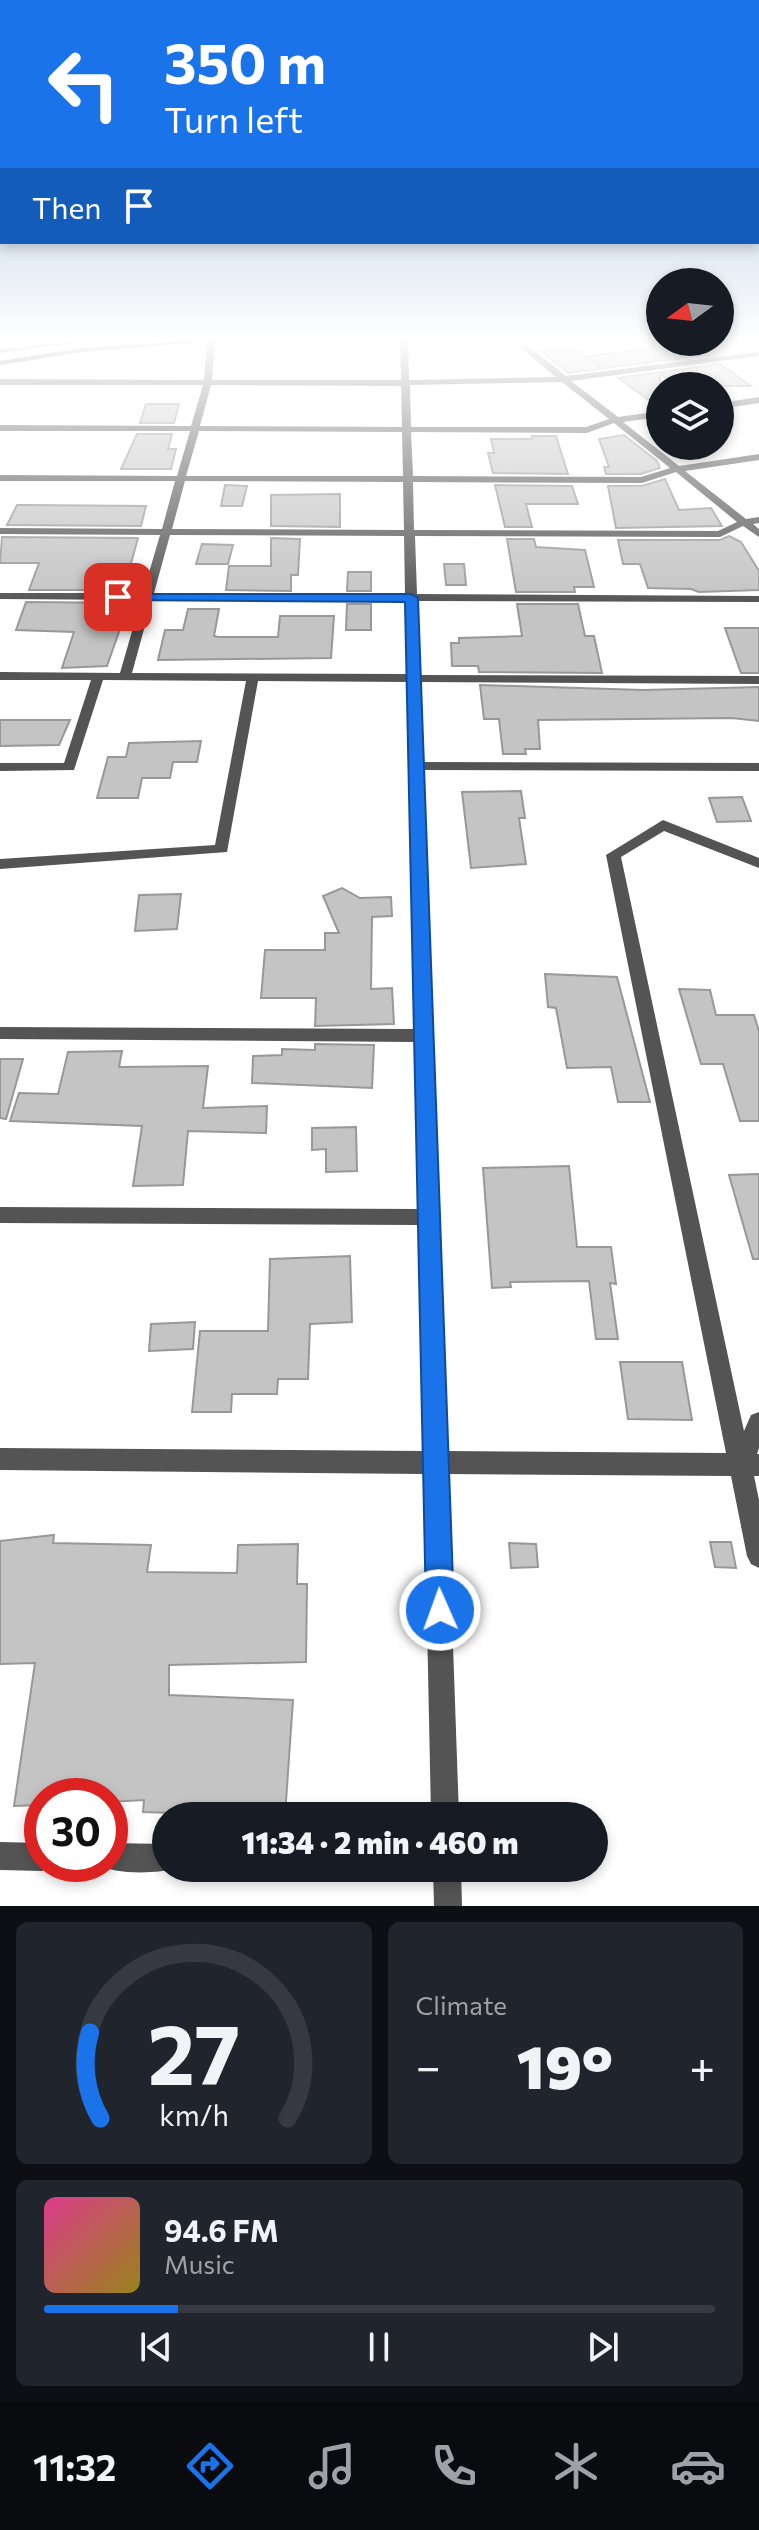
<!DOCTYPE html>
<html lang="en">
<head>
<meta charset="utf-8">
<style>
  body { margin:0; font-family:Commissioner,sans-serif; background:#20242c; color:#f1f3f6; height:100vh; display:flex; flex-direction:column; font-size:30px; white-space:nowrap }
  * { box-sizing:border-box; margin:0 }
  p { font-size:26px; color:#9ea1a6 }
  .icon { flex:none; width:44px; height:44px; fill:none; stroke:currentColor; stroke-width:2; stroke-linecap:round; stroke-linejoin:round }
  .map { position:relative; height:1906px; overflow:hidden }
  .side { display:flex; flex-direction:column; gap:16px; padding:16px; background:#0d0f14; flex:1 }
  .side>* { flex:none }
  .guide { position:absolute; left:0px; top:0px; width:760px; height:244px; box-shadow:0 4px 12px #0003; background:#1a73e8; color:#fff; overflow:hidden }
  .needle { width:52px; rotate:255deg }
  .fabs { position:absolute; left:646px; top:268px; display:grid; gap:16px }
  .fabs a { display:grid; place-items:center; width:88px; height:88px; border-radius:50%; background:#171b24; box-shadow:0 4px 12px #0003; font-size:40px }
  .speed { position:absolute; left:24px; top:1778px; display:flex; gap:16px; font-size:40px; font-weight:700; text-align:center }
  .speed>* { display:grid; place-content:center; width:104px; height:104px; border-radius:50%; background:#171b24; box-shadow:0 4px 12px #0003; line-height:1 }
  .speed .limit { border:12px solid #d22; background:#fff; color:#111 }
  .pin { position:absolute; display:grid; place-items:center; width:68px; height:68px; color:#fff; margin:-34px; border-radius:16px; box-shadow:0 4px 12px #0006 }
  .me { position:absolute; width:88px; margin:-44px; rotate:358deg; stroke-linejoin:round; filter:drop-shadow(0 0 6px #0008) }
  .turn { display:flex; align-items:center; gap:28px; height:168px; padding:0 32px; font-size:36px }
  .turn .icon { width:104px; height:104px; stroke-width:2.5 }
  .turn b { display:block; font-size:56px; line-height:68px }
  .then { display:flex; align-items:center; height:76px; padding:0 32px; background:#0003; gap:16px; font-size:30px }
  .big { font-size:60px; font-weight:800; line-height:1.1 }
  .side .card { flex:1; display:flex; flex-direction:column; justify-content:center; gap:12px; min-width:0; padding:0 28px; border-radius:12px; background:#20242c }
  .side .dial { align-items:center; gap:0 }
  .dial svg { height:208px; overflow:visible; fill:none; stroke:#363941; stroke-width:7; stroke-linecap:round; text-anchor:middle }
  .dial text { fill:#f1f3f6; stroke:none }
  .song { display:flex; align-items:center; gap:24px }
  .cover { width:96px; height:96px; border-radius:12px; background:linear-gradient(135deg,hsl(330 70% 55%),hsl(50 70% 35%)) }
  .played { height:8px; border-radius:4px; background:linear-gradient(90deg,#1a73e8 20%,#363941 20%) }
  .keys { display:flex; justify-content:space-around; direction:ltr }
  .heat { display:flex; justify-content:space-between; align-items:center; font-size:44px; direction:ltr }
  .side .tiles { flex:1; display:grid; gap:16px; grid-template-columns:1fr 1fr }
  .card:last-child { grid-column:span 2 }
  .trip { position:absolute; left:152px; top:1802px; width:456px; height:80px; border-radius:40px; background:#171b24; box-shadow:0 4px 12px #0003; font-weight:800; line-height:80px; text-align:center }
  .menu { display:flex; height:128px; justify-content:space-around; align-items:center; background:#090b0e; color:#9ea1a6 }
  .menu .icon { width:56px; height:56px }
  .menu .current { color:#1a73e8 }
  .menu b { font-size:36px; color:#f1f3f6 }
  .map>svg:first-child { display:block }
  .building { fill:#c4c4c4; stroke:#989898; stroke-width:2 }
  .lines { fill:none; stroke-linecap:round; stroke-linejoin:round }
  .minor { fill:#545454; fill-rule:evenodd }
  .secondary { fill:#212121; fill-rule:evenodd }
  .route { fill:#1a73e8; stroke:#114b97; stroke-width:2 }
</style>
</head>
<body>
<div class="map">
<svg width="759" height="1906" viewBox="0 0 759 1906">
  <rect width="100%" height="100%" fill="#fff"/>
  <path class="building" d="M689 344 708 355 605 368 589 356Z
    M574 347 602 369 568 373 541 351Z
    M720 364 751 386H678L660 373V408L618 378Z
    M146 404H179L174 423H140Z
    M137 434H172L168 449H176L171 469H121Z
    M624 435 657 461 660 468 641 474H606L604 467H609L599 439Z
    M532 436H556L568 474 493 473 488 453H494L491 439H532Z
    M665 479 679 510 711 508 722 526 616 528 608 486H642Z
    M225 485 247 486 242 506H221Z
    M495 485 572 486 578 504H526L532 527H505Z
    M340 494V527L271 526V495Z
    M17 505H28L146 506 141 526 7 525Z
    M729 536 741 542 759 571V590L699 592 691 589 648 588 640 564H623L618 540H720Z
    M2 537 138 538 130 567H143L137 590H29L39 563H0Z
    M271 538 300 539 298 575H291V591L226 590 229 566H271Z
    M507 539H534L536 547 585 550 594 587H574L575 592H516Z
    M202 544 233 545 228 564H196Z
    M444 564H464L466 585H446Z
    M348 572H371V591H347Z
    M26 602 129 603 107 666 62 668 74 632 16 630Z
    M347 604H371V630H346Z
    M517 604H578L585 636H594L602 673 479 672 478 666H452L451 643H459V638L522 636Z
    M188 609H219L214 636 218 637H278L280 616H334L331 658 158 660 165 630H183Z
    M725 628H759V673H741Z
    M480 685 643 690 759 687V721L732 718 538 720 540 749H525L526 754H503L499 719H484Z
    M0 720H70L59 745 0 746Z
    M201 741 197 762H173L170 778H142L138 798H97L108 757H126L129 743Z
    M521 791 525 818H519L526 864 471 868 462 792Z
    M742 797 751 821 717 822 709 798Z
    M342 888 360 898 391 897 392 916 372 917 371 989 392 988 394 1024 315 1026 316 998H261L265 950H325V933H339L323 896Z
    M181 894 177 929 135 931 139 895Z
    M545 974 617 977 650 1102H618L611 1067 567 1068 556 1008 548 1007Z
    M679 989 710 990 716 1015H754L759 1031V1121H740L723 1064H701Z
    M315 1044 374 1045 372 1088 252 1083 253 1056 282 1055V1049L315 1050Z
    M122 1051 119 1067 208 1066 203 1108 267 1106 266 1133 188 1131 183 1185 133 1186 142 1126 10 1121 19 1093 58 1094 68 1052Z
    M0 1059H23L6 1119 0 1118Z
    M356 1127 357 1171 326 1172V1149L312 1150V1128Z
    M569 1166 577 1247H611L616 1284 610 1283 618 1339H596L589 1281 510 1282 511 1287 492 1288 483 1168Z
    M759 1174V1259H753L729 1175Z
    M350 1256 352 1322 310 1324 308 1379H278L277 1394H232L231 1412H192L200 1331H268L270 1259Z
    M195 1322 193 1349 149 1351 151 1324Z
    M620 1362H682L692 1420 628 1419Z
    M54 1535 53 1543 151 1545 147 1572 237 1573 238 1545 298 1544 297 1584H307L306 1662 169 1665V1695L293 1700 285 1816 143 1812 144 1800 110 1802V1796H42V1805L14 1806 35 1663 0 1664V1541Z
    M710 1542H731L736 1568 715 1567Z
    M509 1543 536 1544 538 1567 511 1568Z"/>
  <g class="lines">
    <path class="minor" d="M80 339H107L0 353V349Z
      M202 339 215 341 212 380H401L400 339H408L409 380 556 377 510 339H519L566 376 759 352V356L571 381 618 417 660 411V417L623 422 679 466 759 454V460L685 471 746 519 759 517V523L753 524 759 529V537L743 526 720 537 415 536 417 594 759 596V602L417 601 419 675 759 676V684L420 682 422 762 759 763V771L423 770 446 1451 726 1453 606 855 663 820 759 858V868L664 831 621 857 744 1431 751 1415 759 1412V1448L757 1454H759V1476H754L759 1500V1568L751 1564 747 1556 731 1476 447 1474 459 1816H431L424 1474 0 1470V1448L424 1451 419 1225 0 1223V1207L418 1209 415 1042 0 1039V1027L415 1029 407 682 258 681 227 852 0 869V859L215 845 246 681 103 680 74 770 0 771V763H64L91 680H0V672L120 673 141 600 0 599V593H143L160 535 0 534V528L162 529 175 481H0V475L177 476 190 431H0V425L191 426 203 385H0V379L204 380 207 342ZM562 382 609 419 586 427H411L410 385ZM211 385 401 386 402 427 200 426ZM614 423 670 468 641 477 413 476 411 432 587 433ZM199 431 402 432 403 476H186ZM676 472 737 522 718 531 414 530 413 482 642 483ZM185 481 403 482 404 530 172 529ZM170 535 404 536 405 594 154 593ZM152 600 406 601 407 674 132 673Z
      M759 397V403L720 409V403Z
      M0 1842 42 1843V1864H53L52 1867 42 1871 0 1870Z
      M110 1843 166 1844V1868H176C160 1874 111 1875 99 1864H110Z
      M433 1868H461L462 1906H434Z"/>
    <path class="secondary" d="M204 339H247L82 352 0 365V361L82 348Z"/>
  </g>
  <linearGradient id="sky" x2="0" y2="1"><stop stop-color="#8cadcc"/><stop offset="0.56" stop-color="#fff"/><stop offset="1" stop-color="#fff" stop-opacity="0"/></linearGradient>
  <rect width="759" height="606" fill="url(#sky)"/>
  <path class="route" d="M113 594H411L418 598 454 1610 450 1620 440 1624 430 1620 426 1610 405 602 118 600 111 597Z"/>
</svg>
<div class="fabs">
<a><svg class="needle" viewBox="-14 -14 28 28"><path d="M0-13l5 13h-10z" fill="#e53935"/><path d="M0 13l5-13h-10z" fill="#9ea1a6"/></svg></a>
<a><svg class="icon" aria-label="layers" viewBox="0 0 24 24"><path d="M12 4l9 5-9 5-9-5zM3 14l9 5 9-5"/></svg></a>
</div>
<div class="speed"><div class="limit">30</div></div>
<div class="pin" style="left:118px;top:597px;background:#d93025"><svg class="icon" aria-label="arrive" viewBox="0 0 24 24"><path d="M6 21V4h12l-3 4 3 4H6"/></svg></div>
<svg class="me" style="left:440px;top:1610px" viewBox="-20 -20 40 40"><circle r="17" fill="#1a73e8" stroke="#fff" stroke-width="3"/><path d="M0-11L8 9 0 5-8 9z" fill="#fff"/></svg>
<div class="trip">11:34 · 2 min · 460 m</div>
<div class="guide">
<div class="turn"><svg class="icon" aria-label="left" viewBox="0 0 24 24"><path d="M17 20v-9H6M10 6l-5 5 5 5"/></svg><div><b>350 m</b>Turn left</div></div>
<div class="then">Then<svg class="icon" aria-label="arrive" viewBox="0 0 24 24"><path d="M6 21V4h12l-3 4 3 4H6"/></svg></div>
</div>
</div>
<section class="side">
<div class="tiles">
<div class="card dial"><svg viewBox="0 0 100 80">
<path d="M14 69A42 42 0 1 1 86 69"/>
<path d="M14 69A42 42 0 0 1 10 36" stroke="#1a73e8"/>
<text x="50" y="56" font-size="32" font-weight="700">27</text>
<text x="50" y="72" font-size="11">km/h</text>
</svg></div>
<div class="card"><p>Climate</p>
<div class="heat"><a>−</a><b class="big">19°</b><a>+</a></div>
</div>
<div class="card">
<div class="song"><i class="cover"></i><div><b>94.6 FM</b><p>Music</p></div></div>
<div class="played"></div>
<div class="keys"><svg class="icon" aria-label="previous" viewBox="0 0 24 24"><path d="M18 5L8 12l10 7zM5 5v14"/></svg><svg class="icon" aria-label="pause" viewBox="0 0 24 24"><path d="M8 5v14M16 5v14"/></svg><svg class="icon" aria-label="next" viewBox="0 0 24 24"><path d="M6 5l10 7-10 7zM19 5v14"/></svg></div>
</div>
</div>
</section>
<nav class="menu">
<b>11:32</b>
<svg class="icon current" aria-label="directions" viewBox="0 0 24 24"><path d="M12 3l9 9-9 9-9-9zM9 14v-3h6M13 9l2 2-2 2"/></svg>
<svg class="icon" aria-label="music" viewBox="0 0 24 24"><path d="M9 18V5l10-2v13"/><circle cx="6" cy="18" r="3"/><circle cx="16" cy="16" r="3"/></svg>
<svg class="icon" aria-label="phone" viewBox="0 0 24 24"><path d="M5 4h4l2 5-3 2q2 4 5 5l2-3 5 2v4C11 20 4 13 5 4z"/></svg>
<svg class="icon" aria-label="climate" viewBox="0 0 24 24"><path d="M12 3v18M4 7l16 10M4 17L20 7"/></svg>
<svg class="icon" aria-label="car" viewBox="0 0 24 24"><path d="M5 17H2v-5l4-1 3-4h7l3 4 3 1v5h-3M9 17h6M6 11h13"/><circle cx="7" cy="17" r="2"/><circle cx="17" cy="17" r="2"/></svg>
</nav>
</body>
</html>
